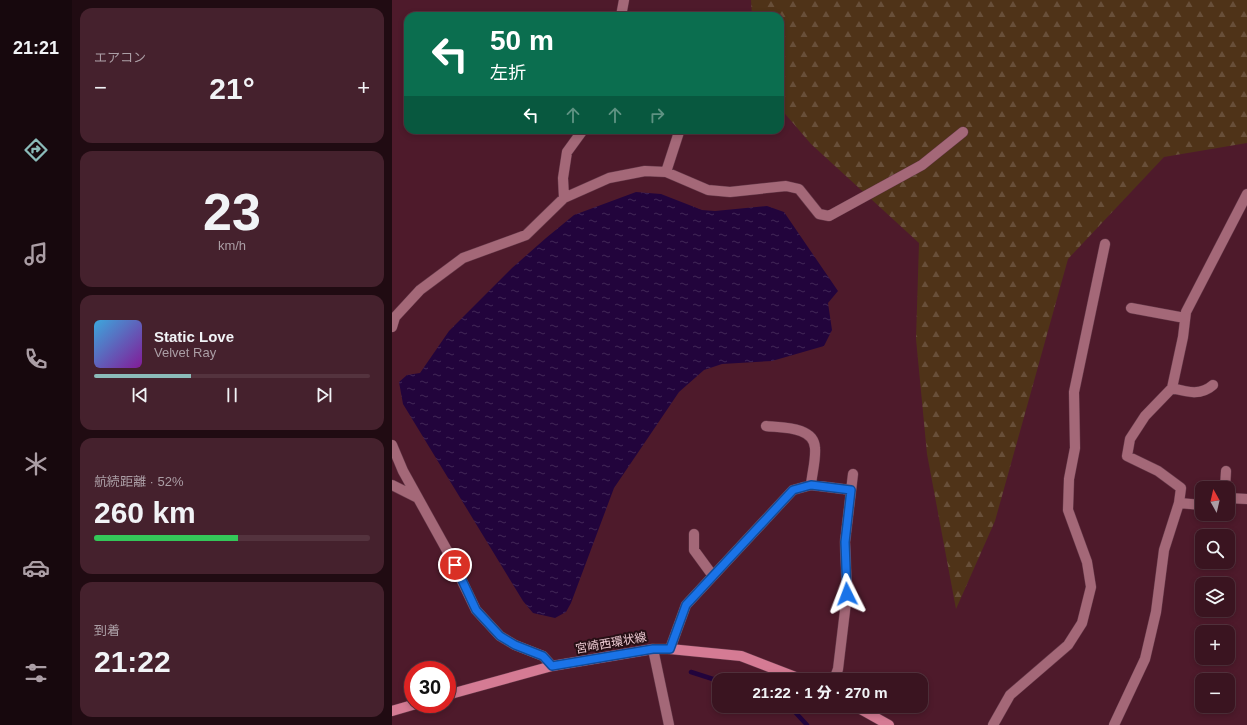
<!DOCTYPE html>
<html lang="ja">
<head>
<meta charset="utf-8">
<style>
  body { margin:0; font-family:Helvetica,"Noto Sans JP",sans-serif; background:#45212d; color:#f1f3f6; height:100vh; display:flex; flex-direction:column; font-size:15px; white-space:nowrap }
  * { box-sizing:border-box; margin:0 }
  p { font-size:13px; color:#ab9ea5 }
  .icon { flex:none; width:22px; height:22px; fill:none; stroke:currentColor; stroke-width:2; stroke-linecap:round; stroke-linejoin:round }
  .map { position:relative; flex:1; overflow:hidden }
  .side { display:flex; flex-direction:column; gap:8px; padding:8px; background:#200b12; width:320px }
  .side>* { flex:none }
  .top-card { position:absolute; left:12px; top:12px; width:380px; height:122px; border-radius:12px; box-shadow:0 2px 6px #0003,0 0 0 1px #54333e; background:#0b6e4f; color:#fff; overflow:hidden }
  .needle { width:26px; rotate:352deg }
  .fabs { position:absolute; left:803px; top:481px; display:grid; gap:8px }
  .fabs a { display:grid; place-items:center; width:40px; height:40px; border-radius:8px; background:#3a1420; box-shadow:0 2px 6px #0003,0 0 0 1px #54333e; font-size:20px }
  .speed { position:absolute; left:12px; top:661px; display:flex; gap:8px; font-size:20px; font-weight:700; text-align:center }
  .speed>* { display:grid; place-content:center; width:52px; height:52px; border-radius:50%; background:#3a1420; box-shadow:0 2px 6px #0003,0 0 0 1px #54333e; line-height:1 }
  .speed .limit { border:6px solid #d22; background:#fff; color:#111 }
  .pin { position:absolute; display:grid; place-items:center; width:34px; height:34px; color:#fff; margin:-17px; border:2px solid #fff; border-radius:50%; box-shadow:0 1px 4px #0007 }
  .me { position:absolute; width:44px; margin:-22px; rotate:357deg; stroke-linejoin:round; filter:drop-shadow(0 0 3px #0008) }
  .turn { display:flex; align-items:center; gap:14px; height:84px; padding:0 20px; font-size:18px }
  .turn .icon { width:52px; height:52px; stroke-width:2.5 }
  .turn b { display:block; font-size:28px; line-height:34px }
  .lanes { display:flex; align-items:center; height:38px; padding:0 20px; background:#0003; justify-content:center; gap:20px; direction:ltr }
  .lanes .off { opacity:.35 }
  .big { font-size:30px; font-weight:800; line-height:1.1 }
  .side .tile { flex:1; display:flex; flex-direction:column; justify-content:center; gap:6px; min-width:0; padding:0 14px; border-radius:12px; background:#45212d }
  .side .dial { align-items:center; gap:0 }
  .dial b { font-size:52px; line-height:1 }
  .song { display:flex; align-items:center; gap:12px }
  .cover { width:48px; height:48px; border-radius:6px; background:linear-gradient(135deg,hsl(200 70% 55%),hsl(290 70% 35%)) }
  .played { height:4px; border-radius:2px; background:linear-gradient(90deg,#8bbbb9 35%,#54333e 35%) }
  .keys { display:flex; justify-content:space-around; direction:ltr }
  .heat { display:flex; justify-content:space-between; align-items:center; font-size:22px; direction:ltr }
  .charge { height:6px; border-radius:3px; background:linear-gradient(90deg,#34c759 52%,#54333e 0) }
  .trip { position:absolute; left:320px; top:673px; width:216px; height:40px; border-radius:12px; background:#3a1420; box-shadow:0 2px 6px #0003,0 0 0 1px #54333e; font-weight:800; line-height:40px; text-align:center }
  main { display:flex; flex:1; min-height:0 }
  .dock { display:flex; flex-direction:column; width:72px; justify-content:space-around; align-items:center; background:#17080d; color:#ab9ea5 }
  .dock .icon { width:28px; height:28px }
  .dock .selected { color:#8bbbb9 }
  .dock b { font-size:18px; color:#f1f3f6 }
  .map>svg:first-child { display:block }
  .forest { fill:url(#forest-firs) }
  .water { fill:url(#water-ripples) }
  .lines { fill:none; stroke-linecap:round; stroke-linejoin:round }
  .stream { stroke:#22043c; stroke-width:4.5 }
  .minor-casing { stroke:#653949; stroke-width:11 }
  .major-casing { stroke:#653949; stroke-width:11 }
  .minor { stroke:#a46878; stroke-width:10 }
  .major { stroke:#d57b94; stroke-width:10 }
  .route-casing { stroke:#114b97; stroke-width:10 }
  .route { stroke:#1a73e8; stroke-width:7 }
  .labels { text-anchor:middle; stroke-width:4; stroke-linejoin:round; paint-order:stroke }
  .street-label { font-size:12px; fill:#eac8d0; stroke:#260f15 }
</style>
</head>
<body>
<main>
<nav class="dock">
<b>21:21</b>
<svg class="icon selected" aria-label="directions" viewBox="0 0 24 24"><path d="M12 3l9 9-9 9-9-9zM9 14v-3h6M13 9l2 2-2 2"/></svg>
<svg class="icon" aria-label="music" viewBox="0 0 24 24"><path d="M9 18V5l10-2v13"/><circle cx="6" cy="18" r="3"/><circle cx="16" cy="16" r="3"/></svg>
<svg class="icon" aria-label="phone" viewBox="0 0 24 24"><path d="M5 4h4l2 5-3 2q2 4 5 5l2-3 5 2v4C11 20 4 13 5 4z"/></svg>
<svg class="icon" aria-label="climate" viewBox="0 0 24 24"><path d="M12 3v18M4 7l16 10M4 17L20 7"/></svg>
<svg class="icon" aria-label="car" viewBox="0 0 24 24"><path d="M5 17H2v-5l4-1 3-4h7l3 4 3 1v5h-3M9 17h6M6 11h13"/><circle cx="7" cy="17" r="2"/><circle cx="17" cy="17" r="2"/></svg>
<svg class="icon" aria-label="filters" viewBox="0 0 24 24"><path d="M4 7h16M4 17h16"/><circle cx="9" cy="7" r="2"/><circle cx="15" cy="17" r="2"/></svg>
</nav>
<section class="side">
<div class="tile"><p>エアコン</p>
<div class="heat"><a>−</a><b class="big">21°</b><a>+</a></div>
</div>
<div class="tile dial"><b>23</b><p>km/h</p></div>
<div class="tile">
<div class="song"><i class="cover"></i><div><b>Static Love</b><p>Velvet Ray</p></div></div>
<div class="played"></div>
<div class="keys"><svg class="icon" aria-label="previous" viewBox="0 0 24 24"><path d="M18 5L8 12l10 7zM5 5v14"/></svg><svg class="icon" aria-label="pause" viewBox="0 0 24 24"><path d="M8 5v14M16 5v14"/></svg><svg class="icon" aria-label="next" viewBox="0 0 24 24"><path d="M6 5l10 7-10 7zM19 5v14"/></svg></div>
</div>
<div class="tile"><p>航続距離 · 52%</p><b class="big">260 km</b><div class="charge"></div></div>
<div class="tile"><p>到着</p><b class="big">21:22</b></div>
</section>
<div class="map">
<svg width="855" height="725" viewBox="0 0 855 725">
  <defs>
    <pattern id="forest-firs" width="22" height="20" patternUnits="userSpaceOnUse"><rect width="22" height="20" fill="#4f3318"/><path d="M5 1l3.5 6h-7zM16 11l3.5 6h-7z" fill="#684f39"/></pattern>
    <pattern id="water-ripples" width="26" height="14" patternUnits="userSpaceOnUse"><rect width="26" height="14" fill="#22043c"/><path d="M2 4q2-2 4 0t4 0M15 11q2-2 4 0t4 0" fill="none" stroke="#422757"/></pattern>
  </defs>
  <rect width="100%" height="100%" fill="#4e1a2b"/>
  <path class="forest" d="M359 0H855V143L772 157 676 259 603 521 564 609 535 454 524 339 527 243 419 144 388 108V16H360Z"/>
  <path class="water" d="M244 192 269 194 310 210 323 211 375 206 392 212 446 291 436 303 440 330 432 346 380 361 330 364 312 370 287 392 222 488 179 603 174 612 163 618 141 613 131 601 11 404 7 382 15 375 28 373 57 331 120 268 154 238 182 215Z"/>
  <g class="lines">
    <path class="stream" d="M299 672 327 681
      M389 706 403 712 415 725"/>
    <g class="minor-casing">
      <path id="minor" d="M229 16 232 0
        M274 172 316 190 338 192 394 186 407 189 427 214 437 216 530 165 571 132
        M172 198 171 178 175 152 191 130
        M739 308 793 318
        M0 327 3 317 28 290 71 258 134 235 172 198 217 178 253 171 274 172 287 132
        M780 388C795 392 809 396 821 385
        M374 426C389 428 422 426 423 448 424 460 420 473 419 485
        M0 445 11 471 57 554 84 610 108 636 123 645 151 656 160 666
        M0 485 26 498
        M833 488 834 471
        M836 498 855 499
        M787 503 810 505
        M302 534V550L321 576
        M261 649 277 725
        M278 649 294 605 401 490 419 485 459 490
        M442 680 446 669 455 594 453 542 461 474
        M601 725 618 695 676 645 690 623 699 587 695 562 676 510 677 479 683 448 682 392 713 244
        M722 725 753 659 764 612 772 550 787 503 789 488 766 471 735 456 738 439 753 416 780 388 791 337 794 312 855 194"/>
    </g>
    <g class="major-casing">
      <path id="major" d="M55 695 160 666 261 649H278L349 656 411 680
        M463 706 497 725
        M0 711 24 704"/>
    </g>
    <use href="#minor" class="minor"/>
    <use href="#major" class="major"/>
  </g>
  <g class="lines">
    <g class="route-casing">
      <path id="route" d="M63 565 84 610 108 636 123 645 151 656 160 666 261 649H278L294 605 401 490 419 485 459 490 453 542 455 594"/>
    </g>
    <use href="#route" class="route"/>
  </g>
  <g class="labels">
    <g class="street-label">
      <text transform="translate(219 643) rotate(-10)" y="4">宮崎西環状線</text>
    </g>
  </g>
</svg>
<div class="fabs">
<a><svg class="needle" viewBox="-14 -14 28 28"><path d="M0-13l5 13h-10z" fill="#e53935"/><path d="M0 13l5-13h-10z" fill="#ab9ea5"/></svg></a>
<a><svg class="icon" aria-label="search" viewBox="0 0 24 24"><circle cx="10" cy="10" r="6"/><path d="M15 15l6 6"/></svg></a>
<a><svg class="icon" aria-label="layers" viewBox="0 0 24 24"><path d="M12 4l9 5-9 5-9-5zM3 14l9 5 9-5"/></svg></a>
<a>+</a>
<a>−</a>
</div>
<div class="speed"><div class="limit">30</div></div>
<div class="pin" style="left:63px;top:565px;background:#d93025"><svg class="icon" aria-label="arrive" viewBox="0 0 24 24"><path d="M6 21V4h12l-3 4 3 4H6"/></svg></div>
<svg class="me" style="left:455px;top:594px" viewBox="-20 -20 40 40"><path d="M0-17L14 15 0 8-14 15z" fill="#1a73e8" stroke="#fff" stroke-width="4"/></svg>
<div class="trip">21:22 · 1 分 · 270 m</div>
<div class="top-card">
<div class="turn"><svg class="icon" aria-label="left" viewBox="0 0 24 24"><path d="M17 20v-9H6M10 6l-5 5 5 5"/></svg><div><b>50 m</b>左折</div></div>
<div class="lanes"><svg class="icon" aria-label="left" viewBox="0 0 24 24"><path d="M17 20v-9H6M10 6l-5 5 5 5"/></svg><svg class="icon off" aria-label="ahead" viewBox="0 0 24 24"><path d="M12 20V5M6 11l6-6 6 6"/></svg><svg class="icon off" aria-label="ahead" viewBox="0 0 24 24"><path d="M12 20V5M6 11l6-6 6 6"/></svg><svg class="icon off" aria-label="right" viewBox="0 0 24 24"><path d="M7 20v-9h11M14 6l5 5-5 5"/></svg></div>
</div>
</div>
</main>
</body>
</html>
